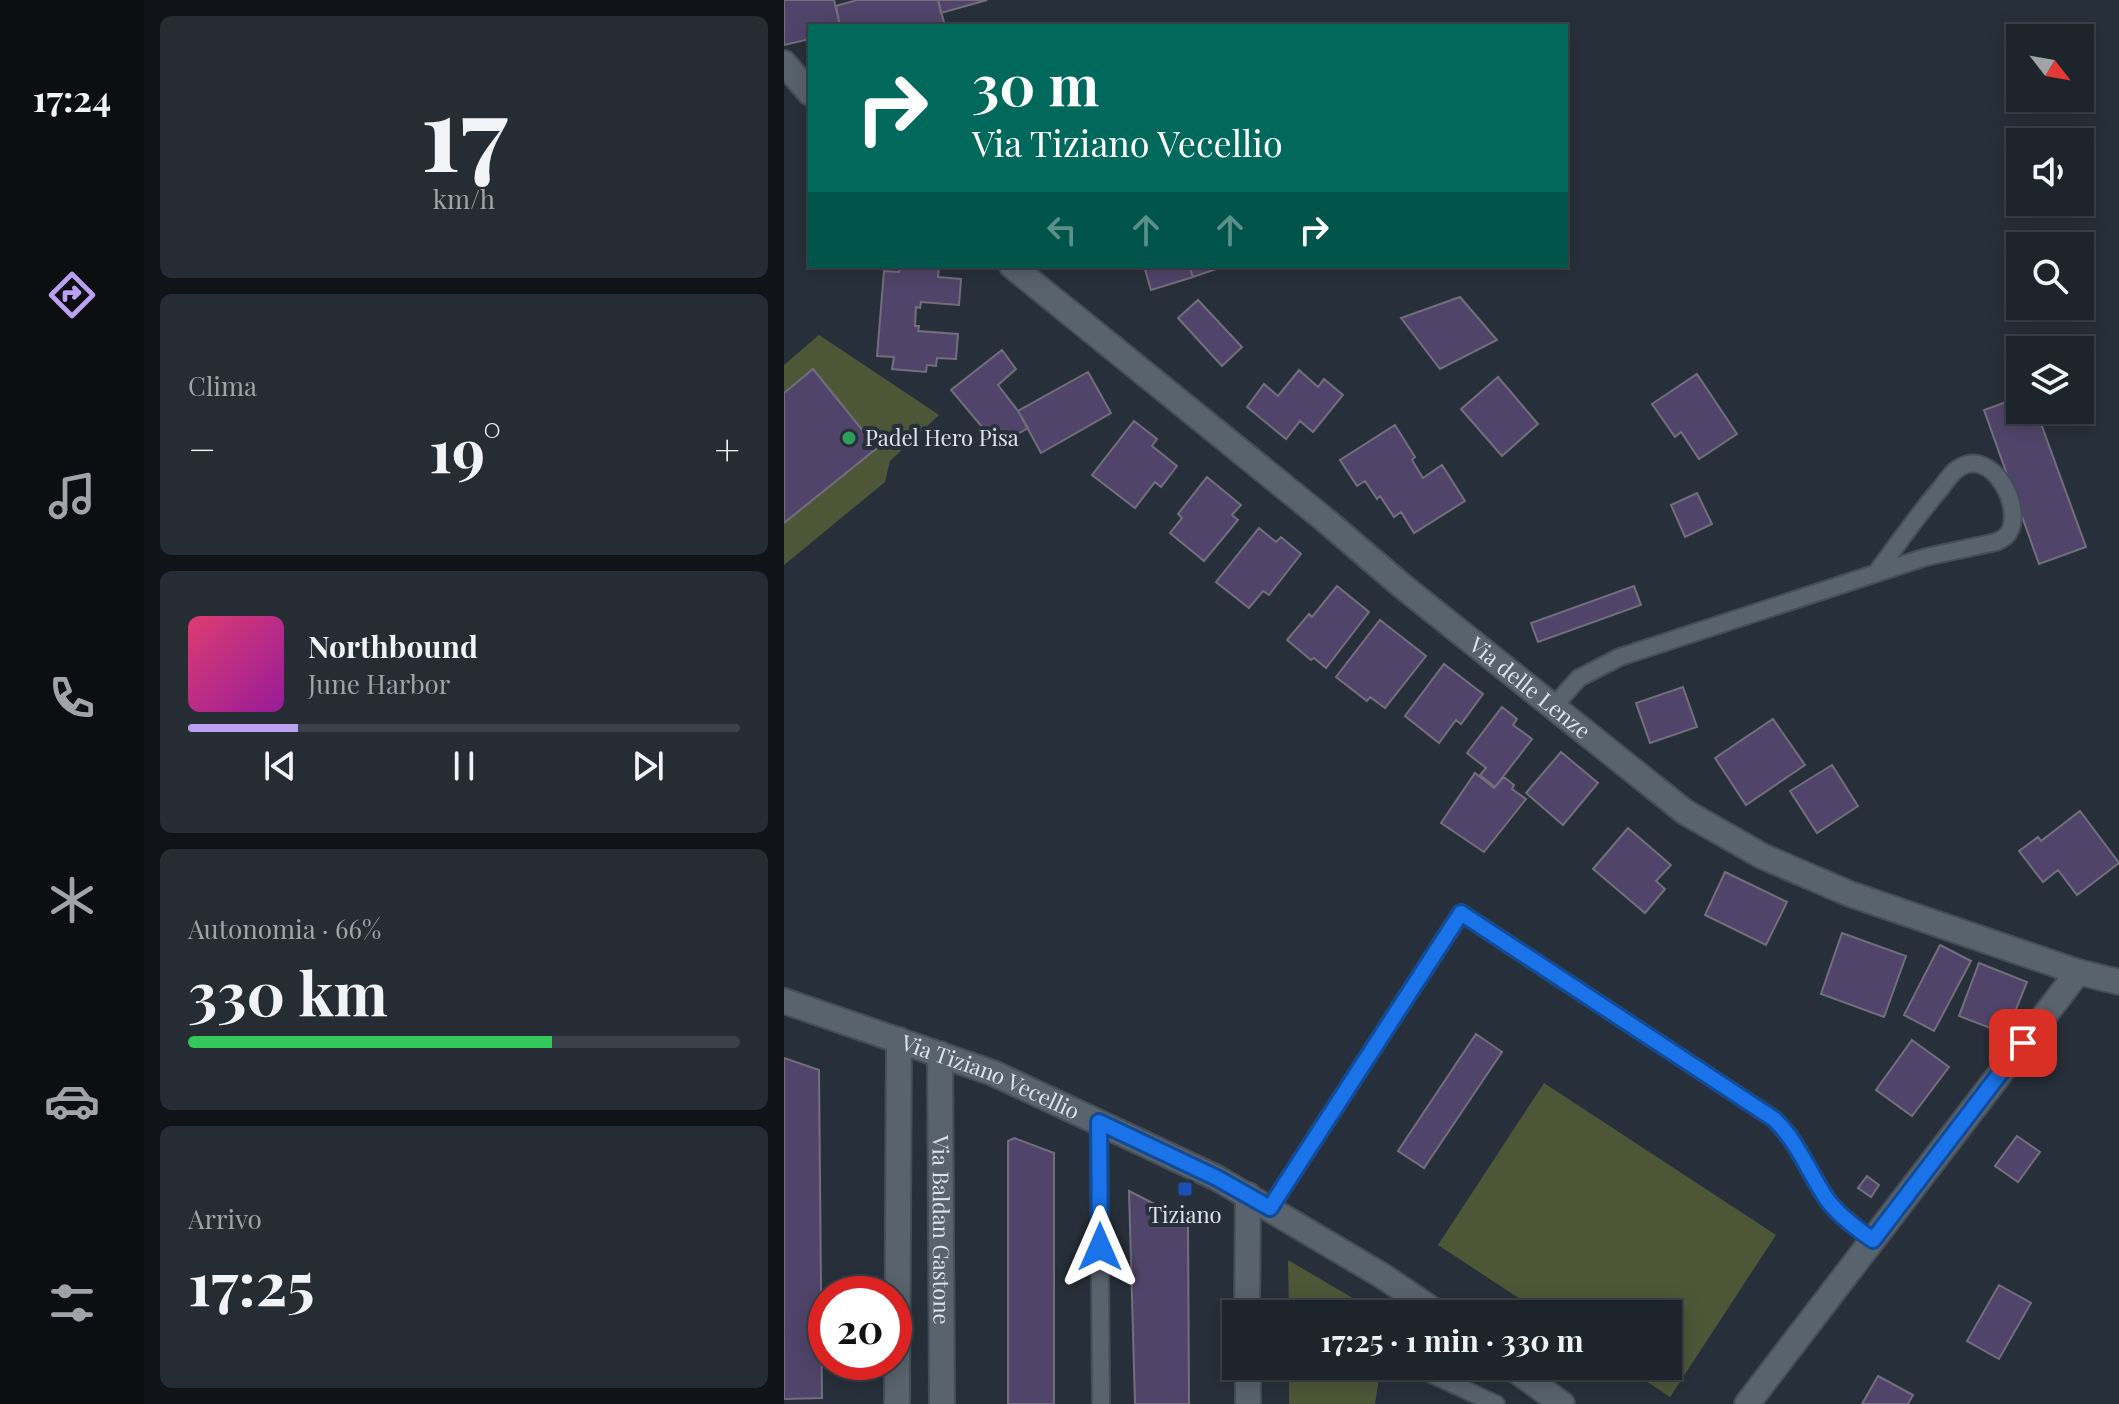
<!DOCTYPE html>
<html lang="it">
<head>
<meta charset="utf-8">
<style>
  body { margin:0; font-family:"Playfair Display",serif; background:#252c34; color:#f1f3f6; height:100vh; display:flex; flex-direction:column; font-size:30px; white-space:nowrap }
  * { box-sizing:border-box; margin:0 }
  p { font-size:26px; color:#a0a4a9 }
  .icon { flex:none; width:44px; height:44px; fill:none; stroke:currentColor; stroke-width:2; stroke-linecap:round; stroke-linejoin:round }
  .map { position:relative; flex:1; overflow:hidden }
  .sheet { display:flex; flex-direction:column; gap:16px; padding:16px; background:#101418; width:640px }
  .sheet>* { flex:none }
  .guide { position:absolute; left:24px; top:24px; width:760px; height:244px; border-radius:0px; box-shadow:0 4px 20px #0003,0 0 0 2px #3b4148; background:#00695c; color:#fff; overflow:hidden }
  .needle { width:52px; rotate:121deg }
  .buttons { position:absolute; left:1222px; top:24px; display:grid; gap:16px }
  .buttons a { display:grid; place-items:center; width:88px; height:88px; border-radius:0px; background:#1d242c; box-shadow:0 4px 20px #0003,0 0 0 2px #3b4148; font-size:40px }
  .speed { position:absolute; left:24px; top:1276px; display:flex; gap:16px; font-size:40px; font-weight:700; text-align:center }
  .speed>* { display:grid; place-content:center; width:104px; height:104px; border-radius:50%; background:#1d242c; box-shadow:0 4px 20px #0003,0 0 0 2px #3b4148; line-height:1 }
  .speed .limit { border:12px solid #d22; background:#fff; color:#111 }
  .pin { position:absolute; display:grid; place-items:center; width:68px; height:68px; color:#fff; margin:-34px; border-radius:16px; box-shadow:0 4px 12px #0006 }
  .me { position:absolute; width:88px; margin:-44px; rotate:0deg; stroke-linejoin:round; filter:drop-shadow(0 0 6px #0008) }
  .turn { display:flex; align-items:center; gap:28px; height:168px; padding:0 32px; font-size:36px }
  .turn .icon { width:104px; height:104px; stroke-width:2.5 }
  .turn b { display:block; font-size:56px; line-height:68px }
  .lanes { display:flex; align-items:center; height:76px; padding:0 32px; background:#0003; justify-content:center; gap:40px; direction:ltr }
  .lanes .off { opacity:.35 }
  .big { font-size:60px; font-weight:700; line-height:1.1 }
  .sheet .card { flex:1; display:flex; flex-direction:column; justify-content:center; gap:12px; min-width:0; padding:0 28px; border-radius:12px; background:#252c34 }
  .sheet .dial { align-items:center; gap:0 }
  .dial b { font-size:104px; line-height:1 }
  .song { display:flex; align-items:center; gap:24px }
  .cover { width:96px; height:96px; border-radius:12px; background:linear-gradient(135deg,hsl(340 70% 55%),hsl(300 70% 35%)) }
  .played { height:8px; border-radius:4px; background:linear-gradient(90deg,#bca0f2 20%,#3b4148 20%) }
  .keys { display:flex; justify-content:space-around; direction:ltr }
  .heat { display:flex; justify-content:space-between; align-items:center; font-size:44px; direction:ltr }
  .charge { height:12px; border-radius:6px; background:linear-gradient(90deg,#34c759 66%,#3b4148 0) }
  .trip { position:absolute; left:438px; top:1300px; width:460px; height:80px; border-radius:0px; background:#1d242c; box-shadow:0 4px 20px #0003,0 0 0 2px #3b4148; font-weight:700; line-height:80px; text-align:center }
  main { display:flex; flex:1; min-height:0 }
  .dock { display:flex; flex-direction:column; width:144px; justify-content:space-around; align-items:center; background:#0c0e12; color:#a0a4a9 }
  .dock .icon { width:56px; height:56px }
  .dock .current { color:#bca0f2 }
  .dock b { font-size:36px; color:#f1f3f6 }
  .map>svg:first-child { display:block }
  .green { fill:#4d5738 }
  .building { fill:#51446a; stroke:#736e7c; stroke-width:2 }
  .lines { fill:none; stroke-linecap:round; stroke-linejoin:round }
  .service-casing { stroke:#454d55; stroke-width:20 }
  .minor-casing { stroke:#454d55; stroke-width:28 }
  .service { stroke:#59636e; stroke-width:16 }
  .minor { stroke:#59636e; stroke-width:24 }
  .route-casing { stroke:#114b97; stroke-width:20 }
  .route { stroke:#1a73e8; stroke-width:14 }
  .leisure-dot { fill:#2e9e5b; stroke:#27303a; stroke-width:3 }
  .transit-dot { fill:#1a4fb4; stroke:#27303a; stroke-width:3 }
  .labels { text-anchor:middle; stroke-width:8; stroke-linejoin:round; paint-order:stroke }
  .poi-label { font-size:22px; fill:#dde3e9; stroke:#27303a; text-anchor:start }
  .street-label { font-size:22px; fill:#dde3e9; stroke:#27303a }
</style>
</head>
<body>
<main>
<nav class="dock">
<b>17:24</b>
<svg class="icon current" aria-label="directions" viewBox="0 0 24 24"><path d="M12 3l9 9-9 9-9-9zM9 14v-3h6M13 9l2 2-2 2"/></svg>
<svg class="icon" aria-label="music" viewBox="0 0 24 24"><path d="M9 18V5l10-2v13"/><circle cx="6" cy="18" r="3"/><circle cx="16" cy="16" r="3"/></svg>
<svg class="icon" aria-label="phone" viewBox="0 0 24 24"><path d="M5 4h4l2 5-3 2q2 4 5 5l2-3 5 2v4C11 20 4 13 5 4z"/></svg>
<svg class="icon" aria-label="climate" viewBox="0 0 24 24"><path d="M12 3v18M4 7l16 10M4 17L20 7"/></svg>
<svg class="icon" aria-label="car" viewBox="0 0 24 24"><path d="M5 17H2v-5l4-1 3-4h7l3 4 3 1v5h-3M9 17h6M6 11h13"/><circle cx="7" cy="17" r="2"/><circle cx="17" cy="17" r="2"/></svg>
<svg class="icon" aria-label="filters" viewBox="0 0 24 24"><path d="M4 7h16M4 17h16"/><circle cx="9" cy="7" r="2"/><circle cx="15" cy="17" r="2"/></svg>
</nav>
<section class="sheet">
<div class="card dial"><b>17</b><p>km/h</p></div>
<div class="card"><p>Clima</p>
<div class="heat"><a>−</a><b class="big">19°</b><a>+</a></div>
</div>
<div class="card">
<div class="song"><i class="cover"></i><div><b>Northbound</b><p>June Harbor</p></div></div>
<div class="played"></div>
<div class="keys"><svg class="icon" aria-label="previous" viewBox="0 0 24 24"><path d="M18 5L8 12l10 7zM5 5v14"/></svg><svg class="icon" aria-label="pause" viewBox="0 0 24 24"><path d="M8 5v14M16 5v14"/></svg><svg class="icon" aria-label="next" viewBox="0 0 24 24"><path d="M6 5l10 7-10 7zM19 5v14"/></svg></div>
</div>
<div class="card"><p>Autonomia · 66%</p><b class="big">330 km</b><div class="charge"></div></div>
<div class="card"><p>Arrivo</p><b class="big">17:25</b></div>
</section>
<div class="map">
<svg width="1335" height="1404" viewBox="0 0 1335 1404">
  <rect width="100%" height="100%" fill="#27303a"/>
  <path class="green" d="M35 335 155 415 106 461 101 482 0 565V365Z
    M760 1083 992 1235 886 1397 839 1366H884V1314H759L654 1245Z
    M504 1260 596 1314H505Z
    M505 1366H597L591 1404H505Z"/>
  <path class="building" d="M0 0H50L56 26H26V39L0 45Z
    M73 0H154L161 26H56L52 6Z
    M154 0H203L157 13Z
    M116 266 155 267 154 277 177 279 175 305 137 302 136 308 132 307 131 326H135L134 331 174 334 172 359 153 358 152 366 143 365 142 372 108 369 110 357 93 356 100 271 115 272Z
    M360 266H405L409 277 367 290Z
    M405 266H441L409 277Z
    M676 297 713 340 656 369 617 318Z
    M414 300 458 347 438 366 394 318Z
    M218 350 232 369 214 385 234 411 244 428 214 446 167 390Z
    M29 369 93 448 0 523V393Z
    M515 370 534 387 540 379 559 395 529 432 516 421 502 439 463 407 480 384 494 396Z
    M304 372 327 413 257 453 234 411Z
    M913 374 953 434 915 459 897 432 891 437 868 404Z
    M714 377 754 424 718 456 677 409Z
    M1236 397V410H1252L1302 547 1255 564 1200 410Z
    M350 421 373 439 368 446 393 466 377 487 371 482 351 508 308 475Z
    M611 425 631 457 628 460 639 478 658 465 681 501 630 533 617 512 610 517 596 496 593 499 581 481 573 486 556 460Z
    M423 477 457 505 448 515 454 520 420 561 386 533 398 518 394 514Z
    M913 493 928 524 901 537 887 505Z
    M475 528 492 542 497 537 517 554 485 595 479 591 465 608 432 582Z
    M553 586 585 612 542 668 530 658 527 660 503 640 525 614 528 617Z
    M850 586 857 605 754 642 747 623Z
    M596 620 642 656 601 708 586 697 583 701 552 677Z
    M660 664 699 694 677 724 672 720 655 743 621 716Z
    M899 687 913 727 866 743 852 703Z
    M718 707 733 719 729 725 748 739 711 787 696 775 702 768 683 753Z
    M989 719 1021 765 962 805 931 758Z
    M777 752 814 783 779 825 742 793Z
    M1048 765 1074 806 1033 833 1006 791Z
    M691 773 710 788 720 777 730 785 728 789 742 799 700 852 657 823Z
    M1296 811 1335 863 1293 895 1274 870 1259 882 1235 851 1254 837 1257 841Z
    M844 828 887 865 872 881 881 889 861 913 809 869Z
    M941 872 1003 902 982 945 921 915Z
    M1058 933 1122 956 1100 1017 1037 994Z
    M1156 945 1187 961 1150 1031 1120 1015Z
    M1195 963 1243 982 1222 1034 1175 1016Z
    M692 1034 718 1052 640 1168 614 1151Z
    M1128 1040 1165 1067 1128 1116 1092 1090Z
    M0 1058 35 1070 38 1398 0 1399Z
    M1233 1136 1256 1152 1234 1182 1211 1166Z
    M230 1138 270 1153V1404H224V1141Z
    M1083 1176 1095 1185 1087 1197 1074 1188Z
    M345 1191 404 1221 405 1404H351Z
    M1215 1285 1247 1303 1215 1359 1183 1341Z
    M1094 1376 1129 1395 1124 1404H1078Z"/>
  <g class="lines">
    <g class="service-casing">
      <path id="service" d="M769 707 795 678 836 657 1142 557 1212 542C1214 541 1221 538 1222 536 1244 513 1208 442 1172 470 1166 475 1161 483 1156 489 1133 516 1113 545 1092 573
        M315 1122 317 1404
        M486 1208 677 913 990 1119C1014 1142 1024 1171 1042 1198 1053 1214 1073 1229 1089 1240
        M647 1374 712 1404"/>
    </g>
    <g class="minor-casing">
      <g id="minor">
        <path d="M0 63 26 93"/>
        <path id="s1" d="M228 266 540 519 617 585 901 812 978 856 1066 894 1294 972 1335 982"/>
        <path id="s2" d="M0 1001 209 1073 433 1178 597 1275 655 1314"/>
        <path id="s3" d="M156 1054 158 1404"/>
        <path d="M463 1314 464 1195"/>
        <path d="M464 1366V1404"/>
        <path d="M726 1366 778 1404"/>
        <path d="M113 1404 115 1040"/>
        <path d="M963 1404 1294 972"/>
      </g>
    </g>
    <use href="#service" class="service"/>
    <use href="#minor" class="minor"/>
  </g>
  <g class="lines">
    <g class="route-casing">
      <path id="route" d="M316 1247 315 1122 433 1178 486 1208 677 913 990 1119C1014 1142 1024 1171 1042 1198 1053 1214 1073 1229 1089 1240L1239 1043"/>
    </g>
    <use href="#route" class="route"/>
  </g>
  <circle class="leisure-dot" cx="65" cy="438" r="8"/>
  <rect class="transit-dot" x="393" y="1181" width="16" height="16" rx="4"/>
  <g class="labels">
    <g class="poi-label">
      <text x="81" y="446">Padel Hero Pisa</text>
      <text x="401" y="1223" text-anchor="middle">Tiziano</text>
    </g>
    <g class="street-label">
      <text dy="8" stroke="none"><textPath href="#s1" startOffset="668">Via delle Lenze</textPath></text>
      <text dy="8" stroke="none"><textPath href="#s2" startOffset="220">Via Tiziano Vecellio</textPath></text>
      <text dy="8" stroke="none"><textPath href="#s3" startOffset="176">Via Baldan Gastone</textPath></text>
    </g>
  </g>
</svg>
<div class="buttons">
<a><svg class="needle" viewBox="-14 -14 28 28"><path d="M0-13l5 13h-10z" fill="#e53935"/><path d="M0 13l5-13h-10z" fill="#a0a4a9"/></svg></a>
<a><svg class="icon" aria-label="sound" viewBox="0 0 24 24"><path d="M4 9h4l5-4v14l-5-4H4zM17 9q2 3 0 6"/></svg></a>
<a><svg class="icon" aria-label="search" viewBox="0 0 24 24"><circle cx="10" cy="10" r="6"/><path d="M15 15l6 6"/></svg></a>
<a><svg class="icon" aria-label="layers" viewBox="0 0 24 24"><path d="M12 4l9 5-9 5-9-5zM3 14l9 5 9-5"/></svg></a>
</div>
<div class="speed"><div class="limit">20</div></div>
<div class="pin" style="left:1239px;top:1043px;background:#d93025"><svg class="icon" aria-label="arrive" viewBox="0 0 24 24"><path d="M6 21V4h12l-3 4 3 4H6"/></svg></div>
<svg class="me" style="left:316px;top:1247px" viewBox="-20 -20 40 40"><path d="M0-17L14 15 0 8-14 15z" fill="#1a73e8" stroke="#fff" stroke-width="4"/></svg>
<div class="trip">17:25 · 1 min · 330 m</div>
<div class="guide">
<div class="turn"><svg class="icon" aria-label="right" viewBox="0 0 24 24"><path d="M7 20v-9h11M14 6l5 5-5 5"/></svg><div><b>30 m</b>Via Tiziano Vecellio</div></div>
<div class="lanes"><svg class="icon off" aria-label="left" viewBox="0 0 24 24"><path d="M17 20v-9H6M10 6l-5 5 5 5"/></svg><svg class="icon off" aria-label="ahead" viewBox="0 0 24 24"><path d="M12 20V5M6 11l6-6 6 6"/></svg><svg class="icon off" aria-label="ahead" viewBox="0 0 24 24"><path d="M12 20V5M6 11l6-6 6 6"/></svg><svg class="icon" aria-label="right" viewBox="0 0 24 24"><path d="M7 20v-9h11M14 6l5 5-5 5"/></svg></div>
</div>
</div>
</main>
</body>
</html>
